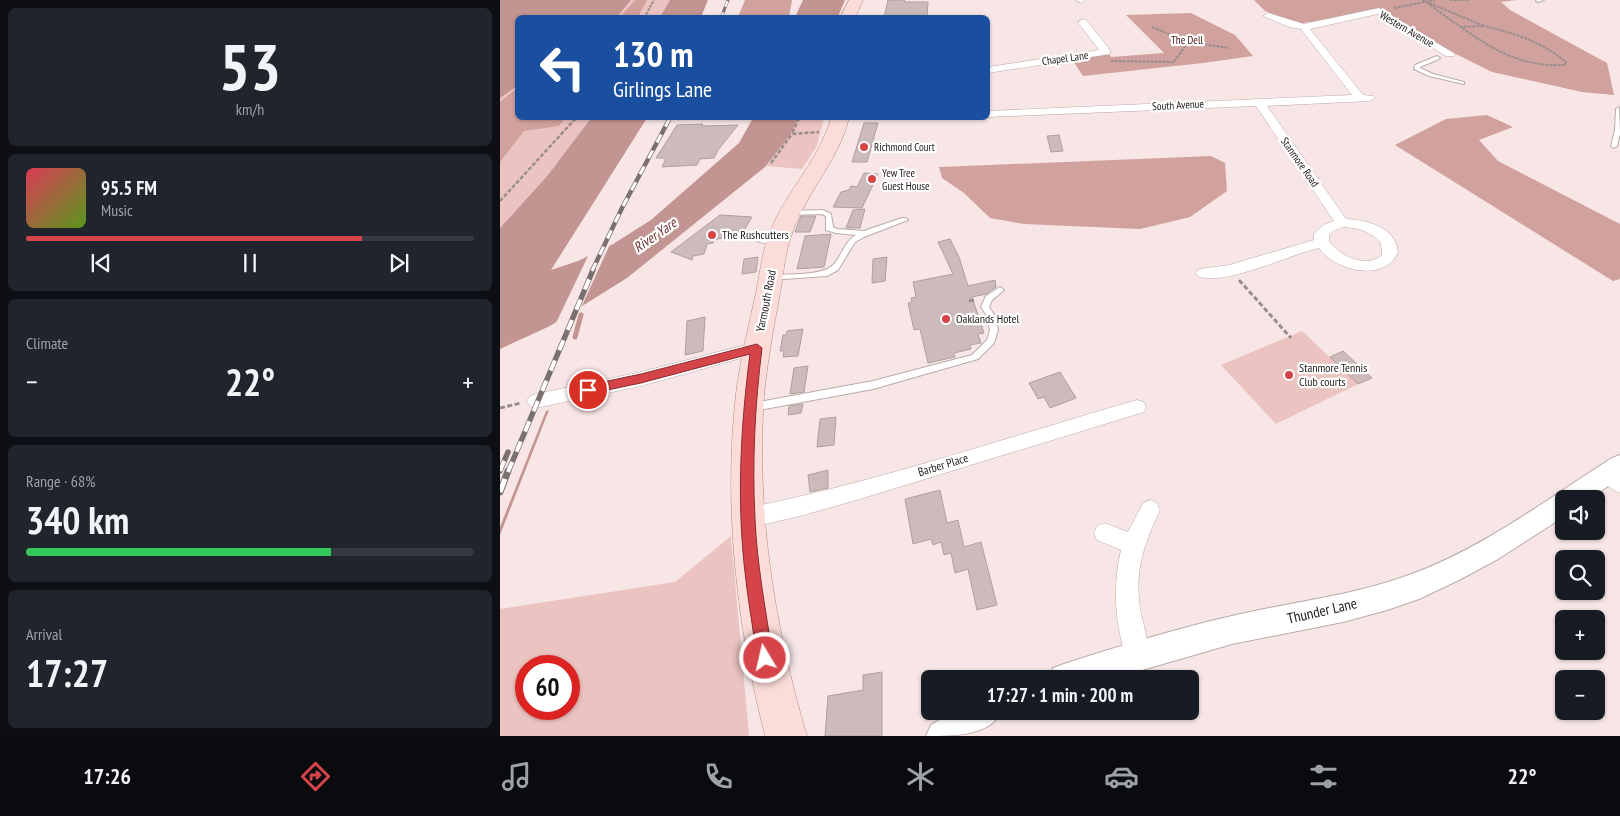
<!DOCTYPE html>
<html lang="en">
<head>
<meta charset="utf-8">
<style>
  body { margin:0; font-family:"PT Sans Narrow",sans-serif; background:#20242c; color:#f1f3f6; height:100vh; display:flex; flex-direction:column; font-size:19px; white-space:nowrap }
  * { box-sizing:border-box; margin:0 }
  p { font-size:16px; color:#9ea1a6 }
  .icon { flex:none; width:28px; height:28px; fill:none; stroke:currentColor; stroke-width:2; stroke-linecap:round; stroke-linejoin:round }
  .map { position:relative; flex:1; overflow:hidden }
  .side { display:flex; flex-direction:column; gap:8px; padding:8px; background:#0d0f14; width:500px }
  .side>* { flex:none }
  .hud { position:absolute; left:15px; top:15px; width:475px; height:105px; border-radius:8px; box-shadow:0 1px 4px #0004; background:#1a4fa0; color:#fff; overflow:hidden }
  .tools { position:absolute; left:1055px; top:490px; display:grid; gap:10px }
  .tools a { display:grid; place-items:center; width:50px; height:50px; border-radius:8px; background:#171b24; box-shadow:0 1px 4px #0004; font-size:25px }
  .speed { position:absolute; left:15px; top:655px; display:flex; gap:10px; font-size:25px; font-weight:700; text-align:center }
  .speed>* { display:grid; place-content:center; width:65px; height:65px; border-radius:50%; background:#171b24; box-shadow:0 1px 4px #0004; line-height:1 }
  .speed .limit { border:8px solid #d22; background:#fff; color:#111 }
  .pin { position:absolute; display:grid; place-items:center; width:42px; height:42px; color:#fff; margin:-21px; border:2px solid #fff; border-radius:50%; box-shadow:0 1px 5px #0007 }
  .me { position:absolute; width:55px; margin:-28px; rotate:351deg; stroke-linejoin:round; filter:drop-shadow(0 0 4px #0008) }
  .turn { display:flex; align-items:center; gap:18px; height:105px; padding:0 15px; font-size:22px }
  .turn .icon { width:65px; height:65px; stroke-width:2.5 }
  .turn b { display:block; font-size:35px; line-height:42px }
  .big { font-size:38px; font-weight:800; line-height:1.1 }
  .side .tile { flex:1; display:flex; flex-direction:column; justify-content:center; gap:8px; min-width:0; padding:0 18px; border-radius:8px; background:#20242c }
  .side .dial { align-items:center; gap:0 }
  .dial b { font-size:65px; line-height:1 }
  .song { display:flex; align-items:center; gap:15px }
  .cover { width:60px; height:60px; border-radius:8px; background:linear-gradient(135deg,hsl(350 70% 55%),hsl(90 70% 35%)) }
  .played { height:5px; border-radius:2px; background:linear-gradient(90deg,#d44449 75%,#363941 75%) }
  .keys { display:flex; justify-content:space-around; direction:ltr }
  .heat { display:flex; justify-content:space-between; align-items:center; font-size:28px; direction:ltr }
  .charge { height:8px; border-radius:4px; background:linear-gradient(90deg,#34c759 68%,#363941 0) }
  .trip { position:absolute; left:421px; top:670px; width:278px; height:50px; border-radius:8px; background:#171b24; box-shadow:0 1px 4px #0004; font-weight:800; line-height:50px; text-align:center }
  .dock { display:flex; height:80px; justify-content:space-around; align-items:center; background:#090b0e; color:#9ea1a6 }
  .dock .icon { width:35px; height:35px }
  .dock .on { color:#d44449 }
  .dock b { font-size:22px; color:#f1f3f6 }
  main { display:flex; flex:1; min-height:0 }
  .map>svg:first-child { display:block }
  .green { fill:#ebc3c0; fill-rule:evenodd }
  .forest { fill:#d1a19e }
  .water { fill:#c39592 }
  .pier { fill:#f7e6e5 }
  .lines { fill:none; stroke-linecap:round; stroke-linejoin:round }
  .stream { stroke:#c39592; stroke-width:5 }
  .building { fill:#ccbbba; stroke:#af9f9e }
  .service-casing { stroke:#baaba9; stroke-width:2 }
  .minor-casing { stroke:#baaba9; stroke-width:1 }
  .tertiary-casing { stroke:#baaba9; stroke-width:2 }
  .primary-casing { stroke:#af8b88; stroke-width:1 }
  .path-far2 { stroke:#9a8e8d; stroke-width:2; stroke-dasharray:3 1; stroke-linecap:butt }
  .path-far1 { stroke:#9a8e8d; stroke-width:2.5; stroke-dasharray:4 2; stroke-linecap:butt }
  .path { stroke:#9a8e8d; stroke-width:3; stroke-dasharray:5 2.5; stroke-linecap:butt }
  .service { fill:#fff; fill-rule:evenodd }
  .minor { fill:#fff; fill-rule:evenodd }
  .tertiary { fill:#fff; fill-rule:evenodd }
  .primary { fill:#fbdcd9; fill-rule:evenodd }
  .rail-far3-casing { stroke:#7b7070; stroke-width:3 }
  .rail-far2-casing { stroke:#7b7070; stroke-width:4.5 }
  .rail-far1-casing { stroke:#7b7070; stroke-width:5.5 }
  .rail-casing { stroke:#7b7070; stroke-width:7 }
  .rail-far3 { stroke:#fff; stroke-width:2; stroke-dasharray:6; stroke-linecap:butt }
  .rail-far2 { stroke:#fff; stroke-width:3; stroke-dasharray:9; stroke-linecap:butt }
  .rail-far1 { stroke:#fff; stroke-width:4; stroke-dasharray:11; stroke-linecap:butt }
  .rail { stroke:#fff; stroke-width:5; stroke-dasharray:14; stroke-linecap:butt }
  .route { fill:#d44449; stroke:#8a2c2f }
  .poi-dot { fill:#d44449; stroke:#fff; stroke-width:2 }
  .labels { text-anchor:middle; stroke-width:4.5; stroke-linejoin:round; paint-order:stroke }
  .far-street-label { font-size:11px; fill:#262020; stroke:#fff }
  .far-park-label { font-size:11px; fill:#4b1114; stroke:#fff }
  .far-poi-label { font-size:11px; fill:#262020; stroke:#fff; text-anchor:start }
  .poi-label { font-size:12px; fill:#262020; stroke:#fff; text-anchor:start }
  .street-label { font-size:12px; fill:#262020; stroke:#fff }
  .water-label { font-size:14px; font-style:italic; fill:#6d3130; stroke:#fff }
  .near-street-label { font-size:15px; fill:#262020; stroke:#fff }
</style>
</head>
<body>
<main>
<section class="side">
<div class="tile dial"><b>53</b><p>km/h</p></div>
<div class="tile">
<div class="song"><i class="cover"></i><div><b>95.5 FM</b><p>Music</p></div></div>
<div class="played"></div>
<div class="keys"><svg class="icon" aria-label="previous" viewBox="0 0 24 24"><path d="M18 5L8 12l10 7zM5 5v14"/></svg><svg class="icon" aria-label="pause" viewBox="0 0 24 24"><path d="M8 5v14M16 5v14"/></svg><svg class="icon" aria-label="next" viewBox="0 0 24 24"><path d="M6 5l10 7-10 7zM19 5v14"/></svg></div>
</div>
<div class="tile"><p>Climate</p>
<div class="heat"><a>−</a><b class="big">22°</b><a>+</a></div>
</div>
<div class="tile"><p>Range · 68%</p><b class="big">340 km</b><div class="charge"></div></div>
<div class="tile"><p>Arrival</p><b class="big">17:27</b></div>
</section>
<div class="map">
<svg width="1120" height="736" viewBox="0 0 1120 736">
  <rect width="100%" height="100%" fill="#f7e6e5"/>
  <path class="green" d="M0 0H170L160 17 18 18V118H91L48 175 0 228Z
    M298 118H324L317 146 302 169 266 166 291 134Z
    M802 331 858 384 776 424 721 365Z
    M231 536 249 736H0V609L175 582ZM69 666V709H26V666Z"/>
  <path class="forest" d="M135 0H147L138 17H120Z
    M245 0H292L289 17H238Z
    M754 0H1017L1001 2 1010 10 1107 63 1114 95 1082 92 992 72 956 54 881 10 798 24 765 11Z
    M691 13 735 35 753 56 703 63 583 76 571 58 608 53 611 57 664 53 626 15Z
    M17 88 18 118H65L59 126 24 131 0 162V102Z
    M987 115 1013 127 979 140 998 161 1120 224V279L1113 281 895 145 946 119Z
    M711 156 725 163 727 191 690 217 640 229 524 224 490 218 464 193 442 178 439 167Z"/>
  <path class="water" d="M0 0H131L117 17 18 18 17 86 0 98Z
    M170 0H208L201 17H160Z
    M303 0H345L338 17H295Z
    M91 118H147L51 270 78 261 113 244 151 220 239 143 253 118H298L291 134 265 167 127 278 50 326 0 349V228L48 175Z
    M49 410 0 535V527L46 411Z"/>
  <path class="pier" d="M111 242 80 310 55 325 90 252Z"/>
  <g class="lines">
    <path class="stream" d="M75 337 81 315"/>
  </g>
  <path class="building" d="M388 0H405L404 2H428L427 18H384Z
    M364 123H378L367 162H352Z
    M203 124 202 126 238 125 218 150 214 158 200 159 197 165 162 167 166 158H156L177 125Z
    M559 135 563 151 551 152 547 136Z
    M364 173 378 174 362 208 333 207 341 192 349 190 351 186 357 187Z
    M365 209 360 228H346L353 210Z
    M220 215 252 217 243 232 234 231 223 238 213 240V243L207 244 204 254 193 256 192 260 171 252Z
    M301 216H316L310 232H295Z
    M331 234 324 267 297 269 305 236Z
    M450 239 459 257 468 286 495 280 496 287 486 294 472 297 484 333 478 334 481 343 470 345 471 349 454 353 455 357 428 363 420 329 414 330 408 303 412 302 411 298 416 297 413 282 453 274 438 242Z
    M258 257 256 272 242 274 244 259Z
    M387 257 385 281 372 283 373 259Z
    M205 317 203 351 185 355 187 321Z
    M303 329 298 356 283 357 284 351H280L283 335H286L287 331Z
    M843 351 872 378 858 384 830 357Z
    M308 366 304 392 290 394 294 368Z
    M560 372 576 398 550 408 544 397 538 399 529 383Z
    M303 404 301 413 288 415 289 406Z
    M336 417 334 445 317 447 320 419Z
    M328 470V488L310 492 308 475Z
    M440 490 447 523 458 520 464 547 481 542 497 605 477 610 468 569 455 573 451 553 444 555 441 542 433 545 431 539 413 544 405 499Z
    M382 672V736H325L328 696 363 690V675Z"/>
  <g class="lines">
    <g class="service-casing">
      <path id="service" d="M1037 0H1044L1038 2 1036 1Z
        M937 56 940 58 939 59 920 67V68L933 74 964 82V84L929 76 914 69 915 65Z
        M1119 107 1120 134 1117 146 1114 148 1111 146 1115 130 1116 109Z
        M323 210 331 214 333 227 337 229 364 231 402 218H406L408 220 364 237 355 242 338 270 327 276 269 280 268 278 269 276 272 275C286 274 323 276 333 265 342 256 344 242 356 235L336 233 326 230V216L322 214 289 215 286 213 289 211Z
        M256 238H277L281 240C275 244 261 244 255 240Z
        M500 287 504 290 492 300 489 307 495 316 498 330 494 343 478 359 373 389 254 411 251 410 249 407 251 404 254 403 373 381 472 355 487 340 490 330 487 316 481 307 486 296Z"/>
    </g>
    <g class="minor-casing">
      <path id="minor" d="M576 0H585L581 3Z
        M879 8 955 54 954 56H946L878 14 810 29 863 95 873 96 875 98 869 101 767 106 846 219C867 220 896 227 898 252 886 283 834 271 819 248 788 255 728 285 699 277L696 273 699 269 729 265 814 240V234L823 225 834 221 756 106 488 117V111L852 95 801 29 789 27 763 16 768 13 804 24ZM843 227C859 228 871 231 881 243L882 255C867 269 839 256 829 241V235L833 231Z
        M583 19 586 20 610 50V54L488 73V67L599 50 578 22Z
        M257 342 263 344 266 348 263 352 141 386 36 408 30 406 27 401 30 396 36 394 141 372Z
        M637 400 644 402 646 407 644 412 360 499 300 516 248 528 241 525 237 518 241 511 248 508C380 481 508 437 637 400Z
        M1108 464 1120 471V493C1110 489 1102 482 1098 473L1101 467Z
        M650 500 657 503 660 510C646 541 636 564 639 600 640 618 653 649 647 665L638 668 629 665C615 629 612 588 621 550L597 540 594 533 597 526 605 523 628 532 643 503Z"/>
    </g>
    <g class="tertiary-casing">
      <path id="tertiary" d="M1120 455V478L1089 499H1064V516L1054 523 998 559 959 580 919 599 887 610 843 622 732 644 611 679H549L553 668 564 664C619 646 675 629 732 616 791 602 852 596 909 575 982 549 1047 499 1112 458Z
        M455 711H502C490 736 454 736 426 736L431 725Z"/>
    </g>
    <g class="primary-casing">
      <path id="primary" d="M349 0H363L355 18H340Z
        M331 118H349C338 163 303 195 290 240 284 259 283 279 279 299 273 331 267 364 264 396 256 511 274 626 307 736H265C237 625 223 508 236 394 240 361 248 329 255 297 259 279 261 260 266 242 281 196 318 164 331 118Z"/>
    </g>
    <path class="path-far2" d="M922 0 984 26 961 27
      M950 0H970
      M927 2C937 11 948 18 958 25 993 50 1021 67 1065 65L1066 62C1042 42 1014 33 984 26
      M894 8 935 0
      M144 18 154 0
      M652 27 688 42
      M611 61 674 62 688 42 729 48"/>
    <path class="path-far1" d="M299 118 292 134 319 132
      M271 163 292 134
      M0 201 76 118"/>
    <path class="path" d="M739 280 791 338
      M469 301 476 300
      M0 408 21 403"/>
    <use href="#service" class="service"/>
    <use href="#minor" class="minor"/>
    <use href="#tertiary" class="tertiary"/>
    <use href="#primary" class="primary"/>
    <g class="rail-far3-casing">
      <path id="rail-far3" d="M221 18 228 0"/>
    </g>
    <g class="rail-far2-casing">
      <path id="rail-far2" d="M92 271 122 208 170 118"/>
    </g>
    <g class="rail-far1-casing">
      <path id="rail-far1" d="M0 471 8 452
        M8 472 93 270"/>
    </g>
    <g class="rail-casing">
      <path id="rail" d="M0 492 8 471"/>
    </g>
    <use href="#rail-far3" class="rail-far3"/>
    <use href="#rail-far2" class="rail-far2"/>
    <use href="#rail-far1" class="rail-far1"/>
    <use href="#rail" class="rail"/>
  </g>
  <path class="route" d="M257 344 262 348C255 405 252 461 255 519 257 565 266 612 273 658L270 664 265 666 259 664 257 658C253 627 247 595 244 563 237 494 241 423 250 354L141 383 88 394 84 393 83 390 84 386 88 385 141 374Z"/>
  <g class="poi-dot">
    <circle cx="364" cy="147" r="5"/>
    <circle cx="372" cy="179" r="5"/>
    <circle cx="212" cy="235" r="5"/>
    <circle cx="446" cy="319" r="5"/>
    <circle cx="789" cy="375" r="5"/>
  </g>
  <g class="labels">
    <g class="far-street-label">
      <text transform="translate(907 29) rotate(30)" y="4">Western Avenue</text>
      <text transform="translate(565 58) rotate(-8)" y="4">Chapel Lane</text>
      <text transform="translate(678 105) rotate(-3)" y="4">South Avenue</text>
      <text transform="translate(800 162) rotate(55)" y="4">Stanmore Road</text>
    </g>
    <g class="far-park-label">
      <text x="687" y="44">The Dell</text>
    </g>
    <g class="far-poi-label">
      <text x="374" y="151">Richmond Court</text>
      <text x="382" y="177">Yew Tree<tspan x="382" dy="13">Guest House</tspan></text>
    </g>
    <g class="poi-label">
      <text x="222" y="239">The Rushcutters</text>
      <text x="456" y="323">Oaklands Hotel</text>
      <text x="799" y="372">Stanmore Tennis<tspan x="799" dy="14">Club courts</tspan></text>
    </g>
    <g class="street-label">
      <text transform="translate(266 301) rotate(-79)" y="4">Yarmouth Road</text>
      <text transform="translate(443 465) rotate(-17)" y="4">Barber Place</text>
    </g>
    <g class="water-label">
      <text transform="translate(155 235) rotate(-35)" y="5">River Yare</text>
    </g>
    <g class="near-street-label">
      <text transform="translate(822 611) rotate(-13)" y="5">Thunder Lane</text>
    </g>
  </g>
</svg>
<div class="tools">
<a><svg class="icon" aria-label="sound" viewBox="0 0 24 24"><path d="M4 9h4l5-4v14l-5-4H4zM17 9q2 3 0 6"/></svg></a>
<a><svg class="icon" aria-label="search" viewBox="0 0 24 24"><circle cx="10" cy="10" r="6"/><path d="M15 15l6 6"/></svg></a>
<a>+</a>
<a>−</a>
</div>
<div class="speed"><div class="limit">60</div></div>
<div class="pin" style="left:88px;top:390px;background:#d93025"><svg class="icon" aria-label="arrive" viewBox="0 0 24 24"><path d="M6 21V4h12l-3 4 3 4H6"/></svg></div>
<svg class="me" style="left:265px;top:658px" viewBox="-20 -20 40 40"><circle r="17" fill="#d44449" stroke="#fff" stroke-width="3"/><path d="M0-11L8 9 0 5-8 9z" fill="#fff"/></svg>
<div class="trip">17:27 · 1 min · 200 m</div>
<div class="hud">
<div class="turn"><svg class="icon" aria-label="left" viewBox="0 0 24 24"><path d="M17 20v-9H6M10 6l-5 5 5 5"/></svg><div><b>130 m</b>Girlings Lane</div></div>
</div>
</div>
</main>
<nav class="dock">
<b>17:26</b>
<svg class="icon on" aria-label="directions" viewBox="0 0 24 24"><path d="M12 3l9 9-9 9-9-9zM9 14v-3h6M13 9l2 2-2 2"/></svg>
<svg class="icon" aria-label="music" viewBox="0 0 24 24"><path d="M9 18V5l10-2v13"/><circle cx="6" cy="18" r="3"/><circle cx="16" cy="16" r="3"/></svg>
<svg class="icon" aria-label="phone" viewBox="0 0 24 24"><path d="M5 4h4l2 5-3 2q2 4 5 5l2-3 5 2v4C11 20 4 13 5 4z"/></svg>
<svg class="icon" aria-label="climate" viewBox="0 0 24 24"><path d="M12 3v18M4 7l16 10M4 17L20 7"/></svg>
<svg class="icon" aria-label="car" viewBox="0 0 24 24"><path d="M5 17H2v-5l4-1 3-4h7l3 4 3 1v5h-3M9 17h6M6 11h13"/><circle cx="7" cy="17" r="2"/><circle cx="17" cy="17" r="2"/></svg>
<svg class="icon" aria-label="filters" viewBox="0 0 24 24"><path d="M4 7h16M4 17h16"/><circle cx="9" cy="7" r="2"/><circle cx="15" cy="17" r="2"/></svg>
<b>22°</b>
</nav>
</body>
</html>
